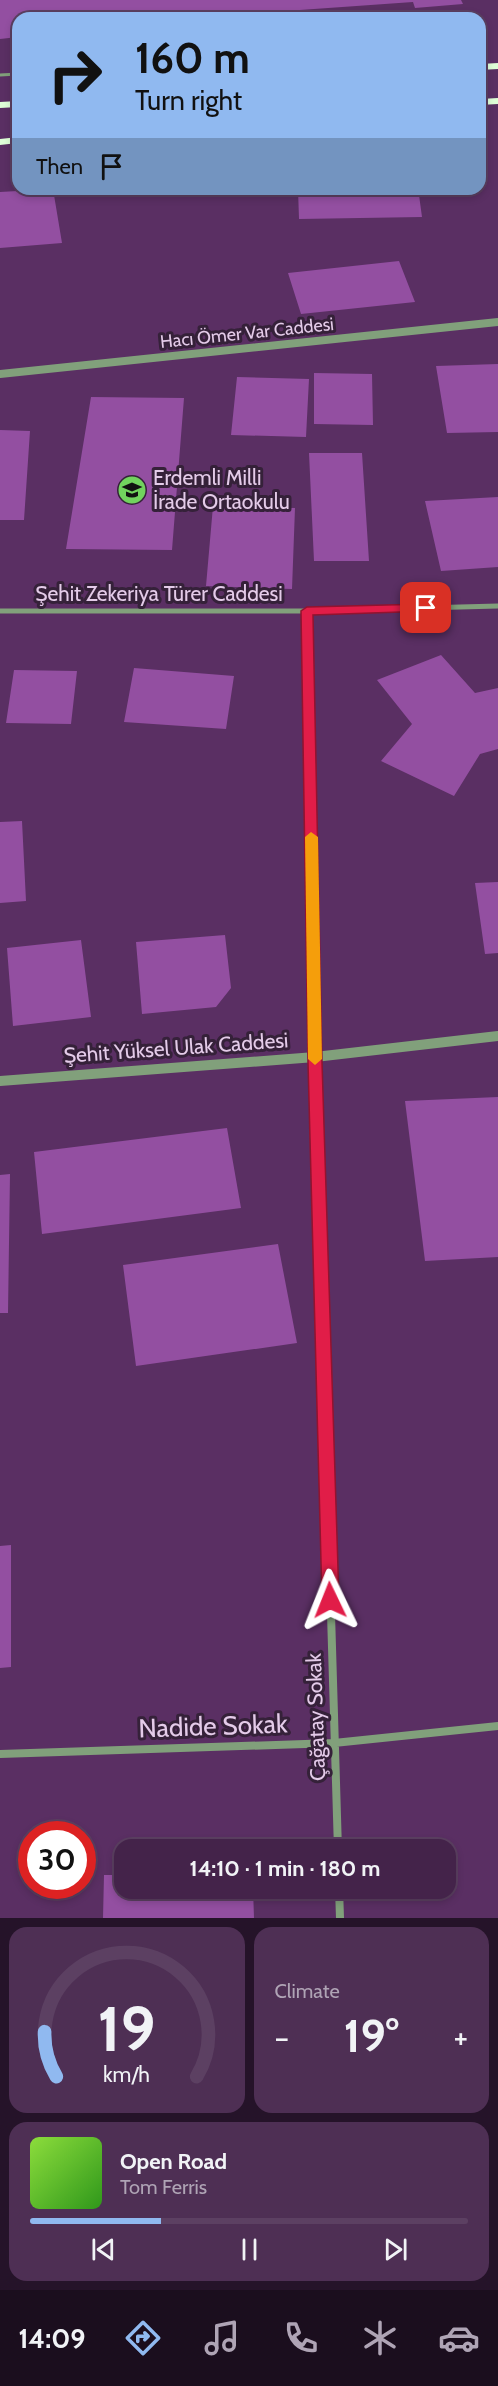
<!DOCTYPE html>
<html lang="en">
<head>
<meta charset="utf-8">
<style>
  body { margin:0; font-family:Cabin,sans-serif; background:#4e2f54; color:#f1f3f6; height:100vh; display:flex; flex-direction:column; font-size:22px; white-space:nowrap }
  * { box-sizing:border-box; margin:0 }
  p { font-size:20px; color:#afa4b5 }
  .icon { flex:none; width:33px; height:33px; fill:none; stroke:currentColor; stroke-width:2; stroke-linecap:round; stroke-linejoin:round }
  .map { position:relative; height:1918px; overflow:hidden }
  .details { display:flex; flex-direction:column; gap:9px; padding:9px; background:#251329; flex:1 }
  .details>* { flex:none }
  .hud { position:absolute; left:12px; top:12px; width:474px; height:183px; border-radius:18px; box-shadow:0 3px 9px #0003,0 0 0 2px #5c4062; background:#90b9f0; color:#111; overflow:hidden }
  .speed { position:absolute; left:18px; top:1821px; display:flex; gap:12px; font-size:30px; font-weight:700; text-align:center }
  .speed>* { display:grid; place-content:center; width:78px; height:78px; border-radius:50%; background:#44234a; box-shadow:0 3px 9px #0003,0 0 0 2px #5c4062; line-height:1 }
  .speed .limit { border:9px solid #d22; background:#fff; color:#111 }
  .pin { position:absolute; display:grid; place-items:center; width:51px; height:51px; color:#fff; margin:-26px; border-radius:12px; box-shadow:0 3px 9px #0006 }
  .me { position:absolute; width:66px; margin:-33px; rotate:358deg; stroke-linejoin:round; filter:drop-shadow(0 0 4px #0008) }
  .turn { display:flex; align-items:center; gap:21px; height:126px; padding:0 24px; font-size:27px }
  .turn .icon { width:78px; height:78px; stroke-width:2.5 }
  .turn b { display:block; font-size:42px; line-height:51px }
  .then { display:flex; align-items:center; height:57px; padding:0 24px; background:#0003; gap:12px; font-size:22px }
  .big { font-size:45px; font-weight:800; line-height:1.1 }
  .details .card { flex:1; display:flex; flex-direction:column; justify-content:center; gap:9px; min-width:0; padding:0 21px; border-radius:18px; background:#4e2f54 }
  .details .dial { align-items:center; gap:0 }
  .dial svg { height:156px; overflow:visible; fill:none; stroke:#5c4062; stroke-width:7; stroke-linecap:round; text-anchor:middle }
  .dial text { fill:#f1f3f6; stroke:none }
  .song { display:flex; align-items:center; gap:18px }
  .cover { width:72px; height:72px; border-radius:9px; background:linear-gradient(135deg,hsl(90 70% 55%),hsl(110 70% 35%)) }
  .played { height:6px; border-radius:3px; background:linear-gradient(90deg,#90b9f0 30%,#5c4062 30%) }
  .keys { display:flex; justify-content:space-around; direction:ltr }
  .heat { display:flex; justify-content:space-between; align-items:center; font-size:33px; direction:ltr }
  .details .tiles { flex:1; display:grid; gap:9px; grid-template-columns:1fr 1fr }
  .card:last-child { grid-column:span 2 }
  .trip { position:absolute; left:114px; top:1839px; width:342px; height:60px; border-radius:18px; background:#44234a; box-shadow:0 3px 9px #0003,0 0 0 2px #5c4062; font-weight:800; line-height:60px; text-align:center }
  .tabs { display:flex; height:96px; justify-content:space-around; align-items:center; background:#1b0e1e; color:#afa4b5 }
  .tabs .icon { width:42px; height:42px }
  .tabs .current { color:#90b9f0 }
  .tabs b { font-size:27px; color:#f1f3f6 }
  .map>svg:first-child { display:block }
  .building { fill:#934fa1 }
  .lines { fill:none; stroke-linecap:round; stroke-linejoin:round }
  .service { stroke:#81a07b; stroke-width:3 }
  .minor-far1 { stroke:#81a07b; stroke-width:5 }
  .minor { stroke:#81a07b; stroke-width:8 }
  .tertiary-far1 { stroke:#81a07b; stroke-width:8 }
  .tertiary { stroke:#81a07b; stroke-width:10 }
  .trunk { fill:#defed7; fill-rule:evenodd }
  .route { fill:#e11d48; stroke:#92132f; stroke-width:1.5 }
  .slow { fill:#f59e0b }
  .labels { text-anchor:middle; stroke-width:6; stroke-linejoin:round; paint-order:stroke }
  .far-street-label { font-size:18px; fill:#e4cbe9; stroke:#352139 }
  .poi-label { font-size:21px; fill:#e4cbe9; stroke:#352139; text-anchor:start }
  .street-label { font-size:21px; fill:#e4cbe9; stroke:#352139 }
  .near-street-label { font-size:26px; fill:#e4cbe9; stroke:#352139 }
</style>
</head>
<body>
<div class="map">
<svg width="498" height="1918" viewBox="0 0 498 1918">
  <rect width="100%" height="100%" fill="#5a2f63"/>
  <path class="building" d="M0 0H461L463 4 415 8 413 2 189 18H18V37L0 39Z
    M53 189 62 243 0 248V192Z
    M298 189H476L478 194 419 195 422 217 299 219Z
    M399 261 415 302 301 314 288 273Z
    M498 364V432L447 433 436 366Z
    M314 373 372 374 373 425 314 424Z
    M237 377 309 379 306 437 231 435Z
    M91 397 184 398 172 550 66 549Z
    M0 430 30 431 24 520H0Z
    M309 453H362L369 561H314Z
    M498 497V567L441 571 425 501Z
    M213 506 295 508 292 589 206 586Z
    M441 655 475 693 498 688V749L480 754 454 796 381 761 412 724 377 680Z
    M134 668 234 676 226 729 124 722Z
    M14 670 77 671 71 724 6 723Z
    M22 821 26 901 0 903V822Z
    M498 882V953L485 954 475 883Z
    M225 935 231 988 216 1007 142 1014 136 942Z
    M81 940 91 1017 13 1026 7 948Z
    M498 1097V1257L425 1261 405 1101Z
    M227 1128 241 1208 42 1234 34 1152Z
    M10 1174 8 1313H0V1175Z
    M278 1244 297 1343 136 1366 123 1265Z
    M11 1545V1667L0 1668V1546Z
    M104 1875H124V1888H253L254 1918H103Z"/>
  <g class="lines">
    <path class="service" d="M0 75 18 74"/>
    <path class="minor-far1" d="M0 611H307L498 606
      M307 611 316 1109"/>
    <path class="minor" d="M316 1107 338 1850
      M0 1754 334 1743 498 1726
      M339 1888 340 1918"/>
    <path class="tertiary-far1" d="M0 374 498 322"/>
    <path class="tertiary" d="M0 1081 315 1057 498 1036"/>
    <path class="trunk" d="M498 63V69L480 70V64Z
      M498 98V104L480 105V99Z
      M18 101V107L0 108V102Z
      M18 137V143L0 145V139Z"/>
  </g>
  <path class="route" d="M426 604 432 608 430 611 313 615 322 1062 339 1600 336 1606 330 1609 324 1606 322 1600 308 1062 301 611 307 607Z"/>
  <path class="slow" d="M311 832 318 837 322 1059 315 1065 308 1059 305 837Z"/>
  <defs>
    <g id="school-disc" transform="scale(1.5)"><circle r="9.5" fill="#71d35e" stroke="#352139"/><path d="M0-5L7-2L0 1L-7-2ZM-4 1L0 2.5L4 1V4Q0 6-4 4Z" fill="#111"/></g>
  </defs>
  <g fill-rule="evenodd">
    <use href="#school-disc" x="132" y="490"/>
  </g>
  <g class="labels">
    <g class="far-street-label">
      <text transform="translate(247 333) rotate(-6)" y="6">Hacı Ömer Var Caddesi</text>
    </g>
    <g class="poi-label">
      <text x="153" y="485">Erdemli Milli<tspan x="153" dy="24">İrade Ortaokulu</tspan></text>
    </g>
    <g class="street-label">
      <text x="159" y="601">Şehit Zekeriya Türer Caddesi</text>
      <text transform="translate(176 1048) rotate(-4)" y="7">Şehit Yüksel Ulak Caddesi</text>
      <text transform="translate(316 1717) rotate(-92)" y="7">Çağatay Sokak</text>
    </g>
    <g class="near-street-label">
      <text transform="translate(213 1726) rotate(-2)" y="9">Nadide Sokak</text>
    </g>
  </g>
</svg>
<div class="speed"><div class="limit">30</div></div>
<div class="pin" style="left:426px;top:608px;background:#d93025"><svg class="icon" aria-label="arrive" viewBox="0 0 24 24"><path d="M6 21V4h12l-3 4 3 4H6"/></svg></div>
<svg class="me" style="left:330px;top:1600px" viewBox="-20 -20 40 40"><path d="M0-17L14 15 0 8-14 15z" fill="#e11d48" stroke="#fff" stroke-width="4"/></svg>
<div class="trip">14:10 · 1 min · 180 m</div>
<div class="hud">
<div class="turn"><svg class="icon" aria-label="right" viewBox="0 0 24 24"><path d="M7 20v-9h11M14 6l5 5-5 5"/></svg><div><b>160 m</b>Turn right</div></div>
<div class="then">Then<svg class="icon" aria-label="arrive" viewBox="0 0 24 24"><path d="M6 21V4h12l-3 4 3 4H6"/></svg></div>
</div>
</div>
<section class="details">
<div class="tiles">
<div class="card dial"><svg viewBox="0 0 100 80">
<path d="M14 69A42 42 0 1 1 86 69"/>
<path d="M14 69A42 42 0 0 1 8 46" stroke="#90b9f0"/>
<text x="50" y="56" font-size="32" font-weight="700">19</text>
<text x="50" y="72" font-size="11">km/h</text>
</svg></div>
<div class="card"><p>Climate</p>
<div class="heat"><a>−</a><b class="big">19°</b><a>+</a></div>
</div>
<div class="card">
<div class="song"><i class="cover"></i><div><b>Open Road</b><p>Tom Ferris</p></div></div>
<div class="played"></div>
<div class="keys"><svg class="icon" aria-label="previous" viewBox="0 0 24 24"><path d="M18 5L8 12l10 7zM5 5v14"/></svg><svg class="icon" aria-label="pause" viewBox="0 0 24 24"><path d="M8 5v14M16 5v14"/></svg><svg class="icon" aria-label="next" viewBox="0 0 24 24"><path d="M6 5l10 7-10 7zM19 5v14"/></svg></div>
</div>
</div>
</section>
<nav class="tabs">
<b>14:09</b>
<svg class="icon current" aria-label="directions" viewBox="0 0 24 24"><path d="M12 3l9 9-9 9-9-9zM9 14v-3h6M13 9l2 2-2 2"/></svg>
<svg class="icon" aria-label="music" viewBox="0 0 24 24"><path d="M9 18V5l10-2v13"/><circle cx="6" cy="18" r="3"/><circle cx="16" cy="16" r="3"/></svg>
<svg class="icon" aria-label="phone" viewBox="0 0 24 24"><path d="M5 4h4l2 5-3 2q2 4 5 5l2-3 5 2v4C11 20 4 13 5 4z"/></svg>
<svg class="icon" aria-label="climate" viewBox="0 0 24 24"><path d="M12 3v18M4 7l16 10M4 17L20 7"/></svg>
<svg class="icon" aria-label="car" viewBox="0 0 24 24"><path d="M5 17H2v-5l4-1 3-4h7l3 4 3 1v5h-3M9 17h6M6 11h13"/><circle cx="7" cy="17" r="2"/><circle cx="17" cy="17" r="2"/></svg>
</nav>
</body>
</html>
